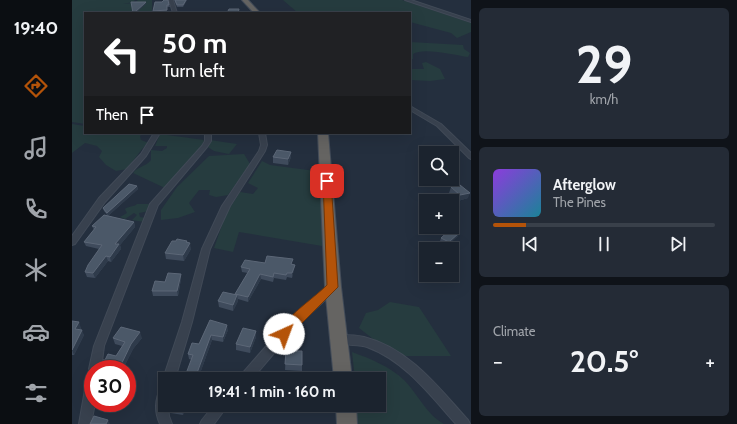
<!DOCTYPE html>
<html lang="en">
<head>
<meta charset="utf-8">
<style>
  body { margin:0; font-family:Cabin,sans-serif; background:#242b36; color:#f1f3f6; height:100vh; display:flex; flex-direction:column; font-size:15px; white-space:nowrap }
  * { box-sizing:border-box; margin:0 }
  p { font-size:13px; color:#a0a4aa }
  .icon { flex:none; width:22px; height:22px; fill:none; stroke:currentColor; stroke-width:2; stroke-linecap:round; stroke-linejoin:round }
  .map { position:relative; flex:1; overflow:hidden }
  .details { display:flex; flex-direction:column; gap:8px; padding:8px; background:#0f1319; width:266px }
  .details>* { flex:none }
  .guide { position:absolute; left:12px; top:12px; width:327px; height:122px; border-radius:0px; box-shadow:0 4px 16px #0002,0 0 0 1px #39404a; background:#202124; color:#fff; overflow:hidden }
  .controls { position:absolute; left:347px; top:146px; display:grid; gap:8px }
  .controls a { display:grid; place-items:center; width:40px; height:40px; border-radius:0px; background:#1b232e; box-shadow:0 4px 16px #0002,0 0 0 1px #39404a; font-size:20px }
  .speed { position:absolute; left:12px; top:360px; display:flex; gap:8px; font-size:20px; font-weight:700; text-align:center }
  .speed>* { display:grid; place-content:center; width:52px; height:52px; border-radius:50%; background:#1b232e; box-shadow:0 4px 16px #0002,0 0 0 1px #39404a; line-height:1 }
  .speed .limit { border:6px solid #d22; background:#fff; color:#111 }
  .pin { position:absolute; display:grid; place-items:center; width:34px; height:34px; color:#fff; margin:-17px; border-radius:8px; box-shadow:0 2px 6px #0006 }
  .me { position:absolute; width:44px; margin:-22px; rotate:43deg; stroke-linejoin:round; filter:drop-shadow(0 0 3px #0008) }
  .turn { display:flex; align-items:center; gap:14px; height:84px; padding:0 12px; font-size:18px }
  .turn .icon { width:52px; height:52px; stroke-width:2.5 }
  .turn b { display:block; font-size:28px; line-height:34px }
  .then { display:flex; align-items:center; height:38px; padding:0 12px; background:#0003; gap:8px; font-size:15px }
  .big { font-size:30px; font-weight:700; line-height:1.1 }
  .details .tile { flex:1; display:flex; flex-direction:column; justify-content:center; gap:6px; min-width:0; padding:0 14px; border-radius:6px; background:#242b36 }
  .details .dial { align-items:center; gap:0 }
  .dial b { font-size:52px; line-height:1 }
  .song { display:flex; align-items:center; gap:12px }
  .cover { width:48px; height:48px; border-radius:6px; background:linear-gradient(135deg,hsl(270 70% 55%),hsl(190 70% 35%)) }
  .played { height:4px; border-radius:2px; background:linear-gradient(90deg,#b45309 15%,#39404a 15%) }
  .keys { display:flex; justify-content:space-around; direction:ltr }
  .heat { display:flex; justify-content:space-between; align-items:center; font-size:22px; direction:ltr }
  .trip { position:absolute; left:86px; top:372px; width:228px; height:40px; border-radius:0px; background:#1b232e; box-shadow:0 4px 16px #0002,0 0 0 1px #39404a; font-weight:700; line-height:40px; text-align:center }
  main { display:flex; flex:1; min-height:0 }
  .tabs { display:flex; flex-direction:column; width:72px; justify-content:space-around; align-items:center; background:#0b0e12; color:#a0a4aa }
  .tabs .icon { width:28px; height:28px }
  .tabs .active { color:#b45309 }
  .tabs b { font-size:18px; color:#f1f3f6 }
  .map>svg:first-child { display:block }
  .green { fill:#263c3f }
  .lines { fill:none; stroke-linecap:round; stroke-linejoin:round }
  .minor-casing { stroke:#414a57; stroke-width:2 }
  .trunk-casing { stroke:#434c59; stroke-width:2 }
  .minor { fill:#38414e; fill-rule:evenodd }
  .trunk { fill:#656462; fill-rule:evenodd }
  .wall { fill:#3f4b5c }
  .shaded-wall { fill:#2f3b4b }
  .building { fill:#4b5868; stroke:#5c6777 }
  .route { fill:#b45309; stroke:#753606 }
</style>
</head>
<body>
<main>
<nav class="tabs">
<b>19:40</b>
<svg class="icon active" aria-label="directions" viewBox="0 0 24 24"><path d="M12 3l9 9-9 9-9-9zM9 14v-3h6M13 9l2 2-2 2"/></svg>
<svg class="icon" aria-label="music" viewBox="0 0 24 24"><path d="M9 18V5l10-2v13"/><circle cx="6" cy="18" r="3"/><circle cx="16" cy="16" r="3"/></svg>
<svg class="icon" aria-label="phone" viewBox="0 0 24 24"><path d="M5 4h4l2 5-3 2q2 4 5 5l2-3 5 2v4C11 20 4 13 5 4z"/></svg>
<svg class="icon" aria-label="climate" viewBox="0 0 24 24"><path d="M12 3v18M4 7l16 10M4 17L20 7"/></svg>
<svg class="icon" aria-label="car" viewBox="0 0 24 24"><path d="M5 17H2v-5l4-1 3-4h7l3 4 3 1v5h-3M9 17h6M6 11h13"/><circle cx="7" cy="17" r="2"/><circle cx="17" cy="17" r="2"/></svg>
<svg class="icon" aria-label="filters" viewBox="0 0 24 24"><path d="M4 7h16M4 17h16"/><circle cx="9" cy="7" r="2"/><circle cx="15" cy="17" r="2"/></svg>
</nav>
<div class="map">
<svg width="399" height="424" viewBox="0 0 399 424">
  <rect width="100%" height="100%" fill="#242f3e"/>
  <path class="green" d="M0 0H63L61 2 51 4 62 3 66 0H80V13H13V124L0 122Z
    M211 0H330L399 23V32L385 38 379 33 338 22V13H226Z
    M338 42 391 45 392 49 398 53 396 57C383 55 351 47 341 54V59H338Z
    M354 62 368 69 373 79 358 81 338 80V69H352L350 63Z
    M0 124 13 126V133H71L68 136 69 140 77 143 70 149 55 169 44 171 34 165 27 157 30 151 25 146 13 143 0 153Z
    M88 134 132 140 129 149 93 188 61 173C66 166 74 167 79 160V150L90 151 95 148V146H83Z
    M138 140 165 144 157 154 142 151 134 146 138 144Z
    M172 154 178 164 156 195 144 197 137 195 138 190H127L117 203 123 212 106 218 89 220V210L105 187 137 156Z
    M190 161 198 165 251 172 255 241 250 246 167 232 161 252 142 248 154 214 168 192 181 194 186 188 176 183Z
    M65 204H80L77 211 67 213 68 217 73 218 72 222 60 220 65 215 62 213 53 219 48 217 55 213 53 209C56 206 62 207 65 204Z
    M318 302 347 307 379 356H332L305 342 287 328 294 313 306 310Z
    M280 352C299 359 317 366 332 380 346 394 354 414 372 424H283L284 405H307V379H283Z"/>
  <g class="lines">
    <g class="minor-casing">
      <path id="minor" d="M97 0H101L105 13H101Z
        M333 0H339L399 20V22Z
        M338 106 369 124 399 153V159L397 158 365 126 338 110Z
        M82 133H88L74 156 33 202 3 244 0 245V236L27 198 69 154Z
        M133 133H139V141L135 147 86 205 32 346 29 369H21V403H23L19 424H7L15 378 17 374 20 373 17 369 22 346 78 204 130 146 133 141Z
        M187 133H193L195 145 193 151 158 206 138 249 120 322 103 379H93V383L91 379 110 322 130 249 150 206 187 151 189 145Z
        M261 283 264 284 266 287 264 290 226 325 180 379H167L169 375 218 319 258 284Z
        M268 335C276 335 284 335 292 337 337 348 367 388 396 420L398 424H384C358 395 333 361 295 347 285 344 274 346 264 342L263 339 264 336Z
        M93 386V405H96L97 416 100 424H88C82 411 83 400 89 387Z
        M142 405H156L142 424H128L130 420Z"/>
    </g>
    <g class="trunk-casing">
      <path id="trunk" d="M170 0H176L188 13H182Z
        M246 133H256L269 287 280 379H262L253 287Z
        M264 405H284L285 424H265Z"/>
    </g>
    <use href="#minor" class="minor"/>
    <use href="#trunk" class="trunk"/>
  </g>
  <path class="wall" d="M96 0 98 7H95V12L81 13V11L90 2Z
    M102 0H115L111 7H105Z
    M219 152V157L216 165 201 163V157Z
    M65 186 66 189 36 216 62 222 63 227 48 245 49 249 39 262 36 261 23 278 15 277 13 272 27 249 14 246 12 242 22 230 20 226 36 216 32 211 31 208Z
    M379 187 396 198 386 201 377 193Z
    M386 236 376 245 368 241 369 238Z
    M104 241H115L119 249 112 261 94 259 93 253Z
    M193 263 223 265 222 269 220 278 215 277 214 280 202 278 201 282 189 279 176 302 166 299V301L161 311 147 307 146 301 163 294 176 273 170 272 169 267Z
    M109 274V279L106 296H81L80 291 93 282Z
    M138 320 156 330 151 342 140 340 126 379 122 378V379L120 360 117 359 116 354 127 344Z
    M0 321 9 328 8 330 12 335 2 355H0Z
    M184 331V337L178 353 164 350V344Z
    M41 338H70L61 349 51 369H24L33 360 44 356 50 346 43 344Z
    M214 351 230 365V371L213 370Z
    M99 405H114L111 415 99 413 98 408Z"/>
  <path class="shaded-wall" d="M74 2V4L64 13H62Z
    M219 152V157L216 165V159Z
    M65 186 66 189 36 216 35 213Z
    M398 193 396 198 386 201 388 195Z
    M62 222 63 227 48 245 49 249 39 262 38 257 43 244Z
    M387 233 386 236 376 245 377 242Z
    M115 241 116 247 118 243 119 249 112 261 111 255Z
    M34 256 36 261 23 278 21 273Z
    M223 265 222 269 220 278V273Z
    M109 274V279L106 296 105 291Z
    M188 274 189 279 176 302V297Z
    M165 295 166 301 161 311V305Z
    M7 322 9 328 5 335 3 329Z
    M155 325 156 330 151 342V337Z
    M10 330 12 335 2 355 0 350Z
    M184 331V337L178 353V347Z
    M68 332 70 338 61 349 51 369H47L59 344Z
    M139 335 140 340 126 379 125 373Z
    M121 373 122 379H119Z
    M112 405H114L111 415 110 410Z
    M36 420 38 424H34Z"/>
  <path class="building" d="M92 0H96L97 5H95V10L81 11 83 2H90Z
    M103 0H114L111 5H105Z
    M59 2H74L62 13H61Z
    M157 9H167L166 13H155Z
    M205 150 219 152 216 159 201 157Z
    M57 184 65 186 35 213 31 208Z
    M388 185 398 193 388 195 379 187Z
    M32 215 62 222 43 244H47L38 257 34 256 21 273 13 272 16 265 30 245 12 242 24 227 20 226Z
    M380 228 387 233 377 242 369 238Z
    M105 239 115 241 114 242 118 243 111 255 93 253 100 241H104Z
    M195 256 221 259 219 264 223 265 220 273H215L214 275 202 273 201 277 188 274 176 297 163 294 178 269 169 267 173 260 193 263Z
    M96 273 109 274 105 291H80L83 281 93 282Z
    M151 292 165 295 161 305 146 301Z
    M138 320 155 325 151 337 139 335 125 373H121L119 379H112L121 355 116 354 120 343 127 344Z
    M0 321 7 322 3 329 10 330 0 350Z
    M49 327 68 332 59 344 47 369H24L26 365 29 364 31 360H33L36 354 44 356 53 342 41 338Z
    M171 328 184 331 178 347 164 344Z
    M214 351H230V365L213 364Z
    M99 405H112L110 410 98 408Z
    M22 416 36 420 34 424H18Z"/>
  <path class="route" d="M255 178 259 181 266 287 216 337 212 339 207 337 206 334C214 316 241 299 255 285L251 181Z"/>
</svg>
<div class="controls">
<a><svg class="icon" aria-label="search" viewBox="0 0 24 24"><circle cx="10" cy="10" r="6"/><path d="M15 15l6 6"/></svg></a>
<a>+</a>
<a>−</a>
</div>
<div class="speed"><div class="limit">30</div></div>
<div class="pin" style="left:255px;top:181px;background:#d93025"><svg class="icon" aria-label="arrive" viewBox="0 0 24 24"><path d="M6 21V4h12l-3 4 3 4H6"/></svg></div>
<svg class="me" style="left:212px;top:334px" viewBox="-20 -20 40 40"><circle r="19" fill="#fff"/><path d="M0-13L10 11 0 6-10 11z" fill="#b45309"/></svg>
<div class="trip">19:41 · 1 min · 160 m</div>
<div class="guide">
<div class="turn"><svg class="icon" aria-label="left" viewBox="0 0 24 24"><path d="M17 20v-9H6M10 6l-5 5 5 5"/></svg><div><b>50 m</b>Turn left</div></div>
<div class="then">Then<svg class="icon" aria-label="arrive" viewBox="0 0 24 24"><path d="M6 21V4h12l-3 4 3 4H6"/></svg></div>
</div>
</div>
<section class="details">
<div class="tile dial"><b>29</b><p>km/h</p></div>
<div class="tile">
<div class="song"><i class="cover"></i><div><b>Afterglow</b><p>The Pines</p></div></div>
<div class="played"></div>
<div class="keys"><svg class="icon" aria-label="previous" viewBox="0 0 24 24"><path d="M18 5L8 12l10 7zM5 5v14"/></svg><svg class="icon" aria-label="pause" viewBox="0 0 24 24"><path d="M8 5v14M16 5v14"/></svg><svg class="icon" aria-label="next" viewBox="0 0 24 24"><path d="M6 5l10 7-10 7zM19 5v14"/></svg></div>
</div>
<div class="tile"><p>Climate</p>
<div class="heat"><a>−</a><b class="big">20.5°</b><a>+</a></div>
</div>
</section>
</main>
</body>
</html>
